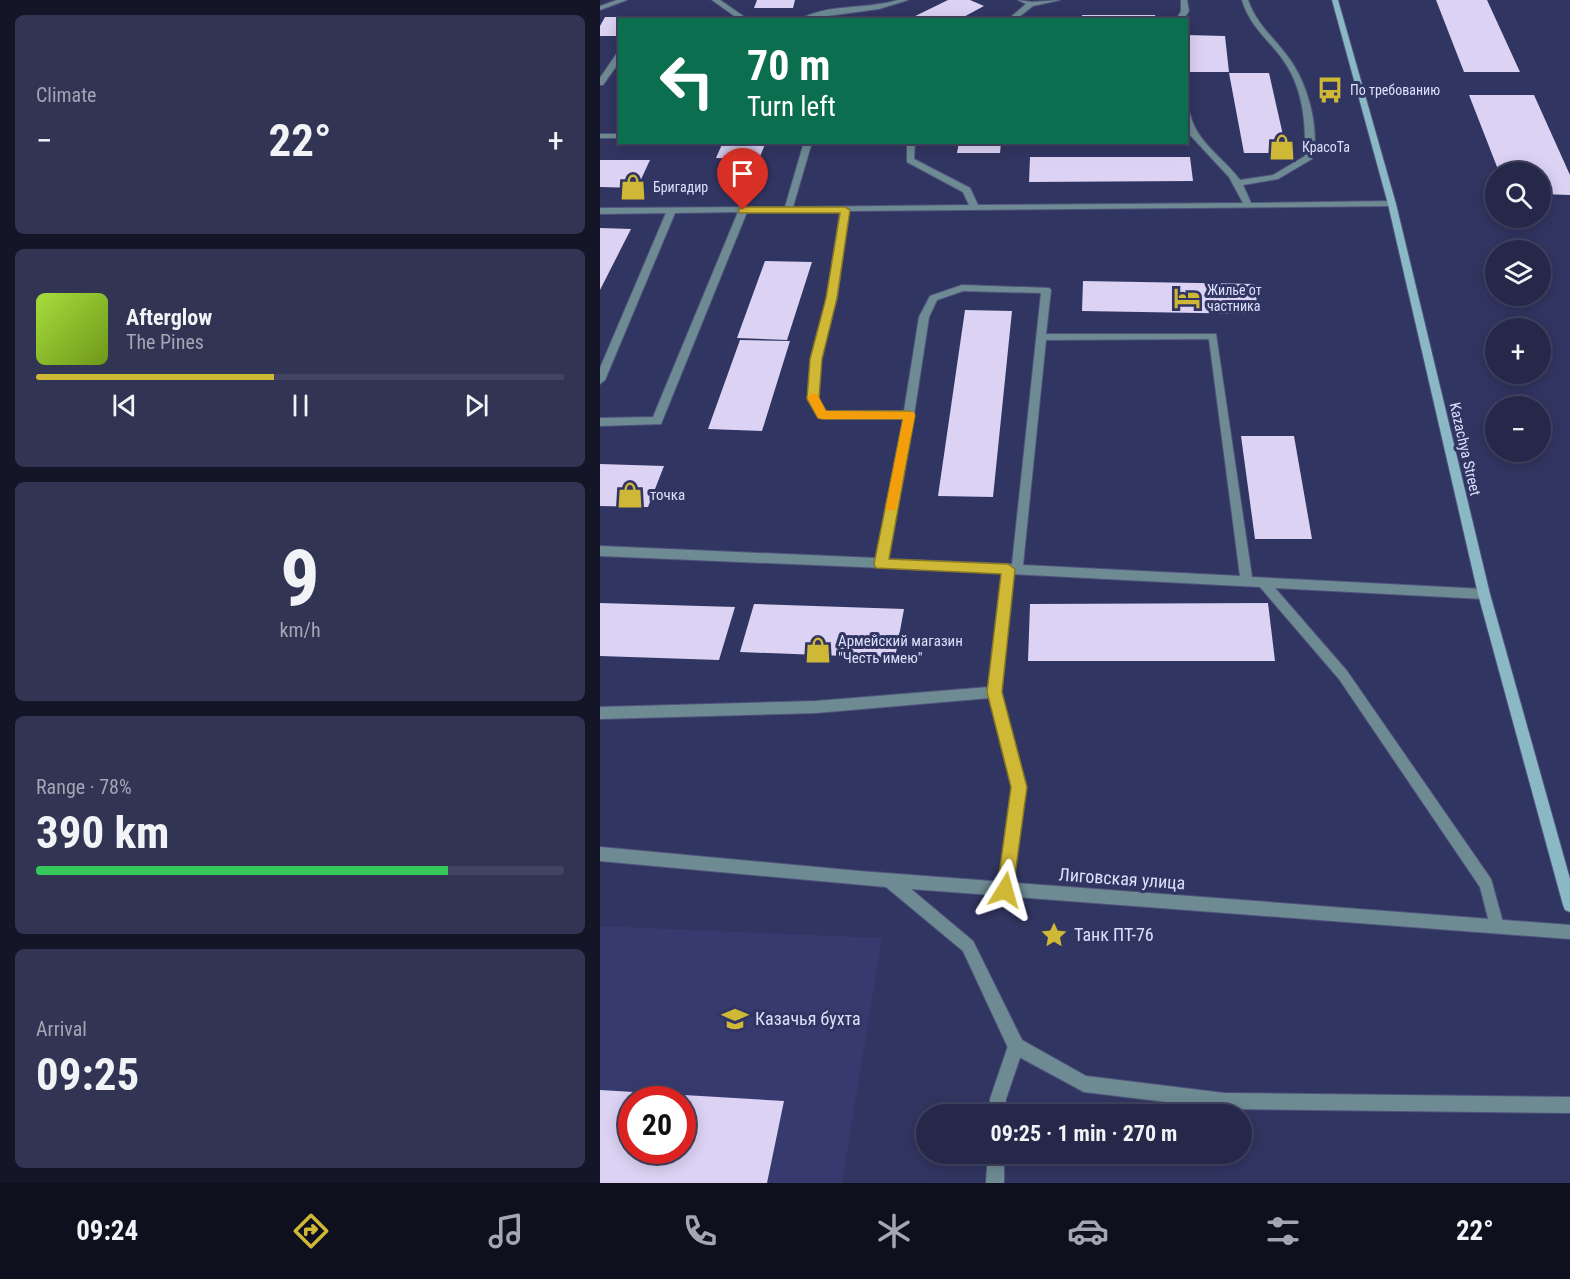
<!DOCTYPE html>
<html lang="en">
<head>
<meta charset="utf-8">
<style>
  body { margin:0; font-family:"Roboto Condensed",sans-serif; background:#313453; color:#f1f3f6; height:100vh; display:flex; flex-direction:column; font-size:22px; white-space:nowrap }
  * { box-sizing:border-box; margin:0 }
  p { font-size:20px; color:#a3a6b4 }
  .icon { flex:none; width:33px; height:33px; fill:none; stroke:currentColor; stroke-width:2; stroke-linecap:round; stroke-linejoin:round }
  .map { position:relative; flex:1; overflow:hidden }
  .side { display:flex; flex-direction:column; gap:15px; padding:15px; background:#141628; width:600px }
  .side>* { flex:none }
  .top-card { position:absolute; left:18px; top:18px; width:570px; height:126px; border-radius:0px; box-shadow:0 3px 15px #0003,0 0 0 2px #424461; background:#0b6e4f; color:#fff; overflow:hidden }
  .buttons { position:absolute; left:885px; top:162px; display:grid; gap:12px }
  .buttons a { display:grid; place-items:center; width:66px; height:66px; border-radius:50%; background:#252849; box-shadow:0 3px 15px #0003,0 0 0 2px #424461; font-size:30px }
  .speed { position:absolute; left:18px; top:1086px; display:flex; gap:12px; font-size:30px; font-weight:700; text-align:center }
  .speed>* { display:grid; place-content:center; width:78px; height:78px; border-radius:50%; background:#252849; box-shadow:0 3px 15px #0003,0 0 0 2px #424461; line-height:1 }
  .speed .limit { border:9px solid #d22; background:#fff; color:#111 }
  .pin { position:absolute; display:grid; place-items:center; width:51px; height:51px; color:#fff; margin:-62px -26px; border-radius:50% 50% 50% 0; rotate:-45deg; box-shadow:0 0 6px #0007 }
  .pin .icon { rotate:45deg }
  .me { position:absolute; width:66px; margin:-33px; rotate:8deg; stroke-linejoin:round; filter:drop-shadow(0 0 4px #0008) }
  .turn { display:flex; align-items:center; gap:21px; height:126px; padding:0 30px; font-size:27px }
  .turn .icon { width:78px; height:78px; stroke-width:2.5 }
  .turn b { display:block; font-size:42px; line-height:51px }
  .big { font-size:45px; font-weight:700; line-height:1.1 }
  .side .card { flex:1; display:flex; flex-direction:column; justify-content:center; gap:9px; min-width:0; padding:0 21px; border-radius:9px; background:#313453 }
  .side .dial { align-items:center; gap:0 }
  .dial b { font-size:78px; line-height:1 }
  .song { display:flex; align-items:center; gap:18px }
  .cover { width:72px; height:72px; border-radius:9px; background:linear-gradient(135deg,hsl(80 70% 55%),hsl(80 70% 35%)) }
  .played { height:6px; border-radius:3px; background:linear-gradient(90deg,#d0b837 45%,#424461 45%) }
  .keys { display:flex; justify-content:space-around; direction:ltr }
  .heat { display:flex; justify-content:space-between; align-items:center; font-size:33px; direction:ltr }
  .charge { height:9px; border-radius:4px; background:linear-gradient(90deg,#34c759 78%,#424461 0) }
  .trip { position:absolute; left:316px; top:1104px; width:336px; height:60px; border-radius:30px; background:#252849; box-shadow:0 3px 15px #0003,0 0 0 2px #424461; font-weight:700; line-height:60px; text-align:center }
  .dock { display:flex; height:96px; justify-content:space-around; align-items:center; background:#0f101d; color:#a3a6b4 }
  .dock .icon { width:42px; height:42px }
  .dock .selected { color:#d0b837 }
  .dock b { font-size:27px; color:#f1f3f6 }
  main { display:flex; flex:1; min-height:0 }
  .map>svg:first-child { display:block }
  .built { fill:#373a6e; fill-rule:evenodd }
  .building { fill:#dbd2f4; fill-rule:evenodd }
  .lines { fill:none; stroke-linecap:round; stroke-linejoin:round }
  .lane-casing { stroke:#50547d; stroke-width:2 }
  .street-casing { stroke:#50547d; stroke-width:2 }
  .secondary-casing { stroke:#50547d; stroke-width:2 }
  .lane { fill:#6e8b93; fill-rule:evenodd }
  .street { fill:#6e8b93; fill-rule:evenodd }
  .secondary { fill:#8ab8c5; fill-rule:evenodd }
  .route { fill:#d0b837; stroke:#877824; stroke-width:1.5 }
  .slow { fill:#f59e0b }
  .labels { text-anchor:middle; stroke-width:6; stroke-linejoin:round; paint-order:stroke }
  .far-poi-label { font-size:14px; fill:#dce0fc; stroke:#313561; text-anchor:start }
  .street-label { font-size:15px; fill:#dce0fc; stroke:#313561 }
  .poi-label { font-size:15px; fill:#dce0fc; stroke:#313561; text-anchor:start }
  .near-street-label { font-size:18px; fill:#dce0fc; stroke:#313561 }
  .near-poi-label { font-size:18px; fill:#dce0fc; stroke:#313561; text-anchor:start }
</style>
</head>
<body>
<main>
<section class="side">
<div class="card"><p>Climate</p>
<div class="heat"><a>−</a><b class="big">22°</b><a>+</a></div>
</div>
<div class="card">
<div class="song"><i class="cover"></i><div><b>Afterglow</b><p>The Pines</p></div></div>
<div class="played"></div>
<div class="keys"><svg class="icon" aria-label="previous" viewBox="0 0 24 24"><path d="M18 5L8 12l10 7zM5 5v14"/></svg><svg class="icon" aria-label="pause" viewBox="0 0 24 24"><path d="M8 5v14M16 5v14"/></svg><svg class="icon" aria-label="next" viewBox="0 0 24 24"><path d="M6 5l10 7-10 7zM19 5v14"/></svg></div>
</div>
<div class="card dial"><b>9</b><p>km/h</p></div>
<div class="card"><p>Range · 78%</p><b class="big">390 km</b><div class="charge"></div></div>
<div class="card"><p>Arrival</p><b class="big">09:25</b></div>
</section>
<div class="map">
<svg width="970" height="1183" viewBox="0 0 970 1183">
  <rect width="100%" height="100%" fill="#313561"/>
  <path class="built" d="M0 926 282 938 242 1183H0ZM32 1100H82V1150H32Z"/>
  <path class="building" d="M157 0H195L193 8H154Z
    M348 0H370L384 6 358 20H307Z
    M836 0H887L920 72H864Z
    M482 15H555L556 20H482Z
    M5 17H79L78 20H20V36H0V26Z
    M586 35 625 36 629 72H587Z
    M629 73H669L687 153H644Z
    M869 95H934L970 175V195L940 194V172H899Z
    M123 142H166L159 159 116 158Z
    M359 142H401L400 153H357Z
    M430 157H590L593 181 429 182Z
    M0 160H50L37 188 0 187Z
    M0 228 31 229 0 290Z
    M165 261 212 262 187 340 137 338Z
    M483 281 655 284 658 314 482 311Z
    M365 310 412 311 393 497 338 496Z
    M140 340 190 341 162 431 108 429Z
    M641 436H694L712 539H655Z
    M0 464 64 466 48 507 0 506Z
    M0 603 135 607 119 660 0 656Z
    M668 603 675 661H428L430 604Z
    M154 604 304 609 295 658 140 652Z
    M0 1090 184 1101 167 1183H0ZM32 1100H82V1150H32Z"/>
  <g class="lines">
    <g class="lane-casing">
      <path id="lane" d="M17 0H27L0 10V6Z
        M112 0H120L149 20H140Z
        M298 0H308L279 9 198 20C228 3 266 10 298 0Z
        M418 0 432 2 460 0 433 6 415 20H407L426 4Z
        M581 0H587L589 11 583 20H576L581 11Z
        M642 0H648C656 23 671 35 685 53 706 78 721 127 712 159L678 179 643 185 651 203 792 201 795 202V206L249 211 237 298 221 359 218 399 226 411H304L319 317 330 296 362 285 449 288 451 290 446 334H616L652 577 884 589 888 591 890 594 888 597 884 599 675 588 747 671 891 879 904 926 902 931 897 933 892 931 890 926 880 887 739 679 660 587 413 574 401 692 426 787 412 890 410 895 405 897 400 895 398 890 412 787 390 698 216 713 0 719V707L216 701 389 687 402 573 0 556V546L276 558 303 419H223L219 418 208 399 211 359 227 298 240 211 147 212 61 424 0 426V418L53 417 138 212 75 213 5 380 0 384V368L66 213 0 214V208L185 207 204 142H212L193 207 369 205 363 192 307 162V142H315L314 159 370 188 378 205 643 203 629 177 590 135 586 129V112L590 114C597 143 623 157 640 180L673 175 705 156C706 121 703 86 681 57 665 36 650 26 642 0ZM363 291 441 293 412 564 288 559 314 415 329 317 337 300ZM609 339 640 576 423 565 446 340Z
        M17 53H20V61L3 85H0V78Z
        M0 134H20V138H0Z
        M416 1038 422 1040 424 1046 406 1099 405 1114H389L390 1099 408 1046 410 1040Z
        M388 1154H404V1183H386Z"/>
    </g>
    <g class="street-casing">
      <path id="street" d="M0 847 259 871 970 925V939L311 889 373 941 422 1040 486 1076 624 1093 970 1097V1113L624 1109 484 1092 410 1052 363 951 286 887 0 861Z"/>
    </g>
    <g class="secondary-casing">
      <path id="secondary" d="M732 0H738L796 204 890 594 970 879V912L965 910 963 905 878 594 788 204Z"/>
    </g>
    <use href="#lane" class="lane"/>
    <use href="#street" class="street"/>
    <use href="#secondary" class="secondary"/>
  </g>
  <path class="route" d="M143 207H245L250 210 237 298 222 359 219 398 226 411H309L315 415 289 559 408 564 415 569 402 692 427 787 413 890 411 895 405 898 399 895 397 890 411 787 387 692 401 574 276 568 274 564 303 419H223L218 418 207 399 210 359 226 298 240 213H140L138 210Z"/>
  <path class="slow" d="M213 393 217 394 226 411 314 412 315 415 296 510H287L286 507 303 419H223L218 418 207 397Z"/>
  <defs>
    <g id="bus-bare" transform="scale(2.07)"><path d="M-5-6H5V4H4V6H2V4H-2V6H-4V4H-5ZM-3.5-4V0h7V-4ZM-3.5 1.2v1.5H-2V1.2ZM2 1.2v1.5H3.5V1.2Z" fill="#d0b837" stroke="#313561" stroke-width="2.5" paint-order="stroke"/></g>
    <g id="shop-bare" transform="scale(2.07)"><path d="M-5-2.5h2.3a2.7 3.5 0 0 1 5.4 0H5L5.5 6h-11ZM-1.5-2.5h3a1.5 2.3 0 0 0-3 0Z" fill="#d0b837" stroke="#313561" stroke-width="2.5" paint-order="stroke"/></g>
    <g id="hotel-bare" transform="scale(2.07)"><path d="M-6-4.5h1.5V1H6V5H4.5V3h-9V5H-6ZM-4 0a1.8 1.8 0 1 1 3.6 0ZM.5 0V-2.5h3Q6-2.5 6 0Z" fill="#d0b837" stroke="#313561" stroke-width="2.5" paint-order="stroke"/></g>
    <g id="sight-bare" transform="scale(2.07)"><path d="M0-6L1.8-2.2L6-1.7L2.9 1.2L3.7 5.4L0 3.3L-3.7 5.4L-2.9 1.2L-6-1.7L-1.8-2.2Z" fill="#d0b837" stroke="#313561" stroke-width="2.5" paint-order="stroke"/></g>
    <g id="school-bare" transform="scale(2.07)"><path d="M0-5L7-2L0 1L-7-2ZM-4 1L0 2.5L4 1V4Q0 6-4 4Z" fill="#d0b837" stroke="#313561" stroke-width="2.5" paint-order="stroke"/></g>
  </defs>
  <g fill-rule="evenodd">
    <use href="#bus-bare" x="730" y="90"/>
    <use href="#shop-bare" x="682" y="147"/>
    <use href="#shop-bare" x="33" y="187"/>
    <use href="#hotel-bare" x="587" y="298"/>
    <use href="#shop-bare" x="30" y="495"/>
    <use href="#shop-bare" x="218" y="650"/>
    <use href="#sight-bare" x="454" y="935"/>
    <use href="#school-bare" x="135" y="1019"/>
  </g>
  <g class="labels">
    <g class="far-poi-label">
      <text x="750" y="95">По требованию</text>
      <text x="702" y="152">КрасоТа</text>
      <text x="53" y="192">Бригадир</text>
      <text x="607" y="295">Жилье от<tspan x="607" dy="16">частника</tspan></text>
    </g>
    <g class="street-label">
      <text transform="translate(865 449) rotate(77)" y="5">Kazachya Street</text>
    </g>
    <g class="poi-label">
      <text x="50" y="500">точка</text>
      <text x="238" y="646">Армейский магазин<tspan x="238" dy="17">"Честь имею"</tspan></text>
    </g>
    <g class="near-street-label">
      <text transform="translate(522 879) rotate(4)" y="6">Лиговская улица</text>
    </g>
    <g class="near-poi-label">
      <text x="474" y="941">Танк ПТ-76</text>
      <text x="155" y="1025">Казачья бухта</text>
    </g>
  </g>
</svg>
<div class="buttons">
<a><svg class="icon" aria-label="search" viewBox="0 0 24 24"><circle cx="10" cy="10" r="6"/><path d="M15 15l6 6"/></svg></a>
<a><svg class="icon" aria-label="layers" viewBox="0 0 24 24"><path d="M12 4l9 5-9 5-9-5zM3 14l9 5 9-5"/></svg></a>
<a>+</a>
<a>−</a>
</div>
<div class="speed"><div class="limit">20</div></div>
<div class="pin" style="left:143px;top:210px;background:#d93025"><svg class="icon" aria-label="arrive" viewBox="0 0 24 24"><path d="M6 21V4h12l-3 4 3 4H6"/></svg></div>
<svg class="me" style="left:405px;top:890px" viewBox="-20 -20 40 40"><path d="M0-17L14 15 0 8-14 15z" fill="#d0b837" stroke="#fff" stroke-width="4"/></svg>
<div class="trip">09:25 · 1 min · 270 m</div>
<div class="top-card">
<div class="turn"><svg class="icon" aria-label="left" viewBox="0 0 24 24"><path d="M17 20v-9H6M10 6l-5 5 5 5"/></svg><div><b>70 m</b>Turn left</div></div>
</div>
</div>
</main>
<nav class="dock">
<b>09:24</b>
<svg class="icon selected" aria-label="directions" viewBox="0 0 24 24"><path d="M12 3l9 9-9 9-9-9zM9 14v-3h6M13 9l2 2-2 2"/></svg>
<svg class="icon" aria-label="music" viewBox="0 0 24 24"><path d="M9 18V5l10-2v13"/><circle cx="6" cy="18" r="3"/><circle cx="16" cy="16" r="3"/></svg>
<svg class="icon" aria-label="phone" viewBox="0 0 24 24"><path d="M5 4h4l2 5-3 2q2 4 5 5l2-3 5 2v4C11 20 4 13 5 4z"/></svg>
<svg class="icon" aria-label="climate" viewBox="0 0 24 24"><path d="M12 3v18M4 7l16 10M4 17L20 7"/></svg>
<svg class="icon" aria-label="car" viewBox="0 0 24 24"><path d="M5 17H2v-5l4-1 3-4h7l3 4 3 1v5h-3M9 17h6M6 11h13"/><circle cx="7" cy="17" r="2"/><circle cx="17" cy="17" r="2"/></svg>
<svg class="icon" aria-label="filters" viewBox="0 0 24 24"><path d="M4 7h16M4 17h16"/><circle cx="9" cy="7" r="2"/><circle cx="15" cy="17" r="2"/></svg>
<b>22°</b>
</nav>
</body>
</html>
